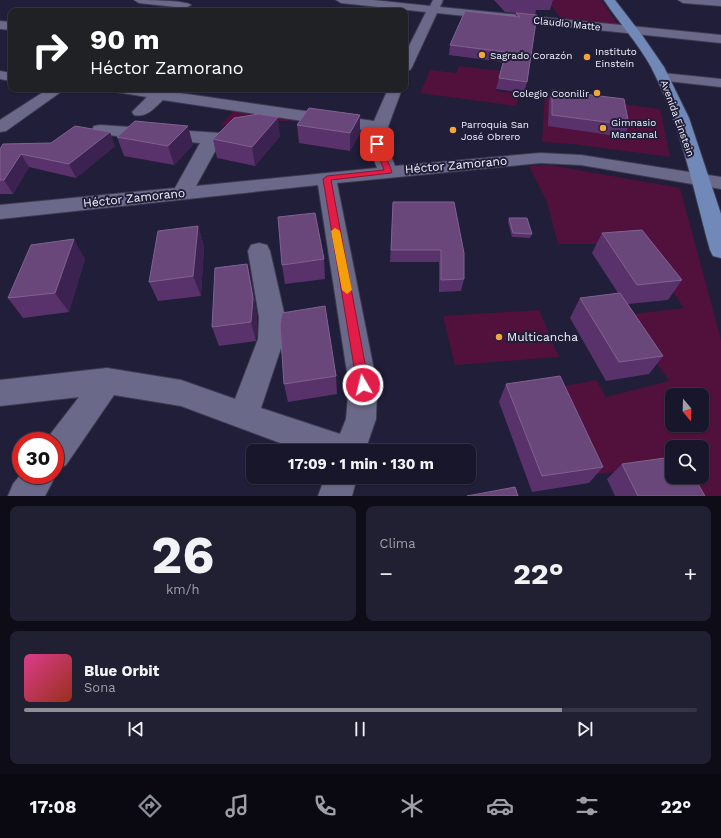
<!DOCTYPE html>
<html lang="es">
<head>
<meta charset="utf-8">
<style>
  body { margin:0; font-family:"Work Sans",sans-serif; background:#211f32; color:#f1f3f6; height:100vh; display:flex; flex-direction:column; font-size:15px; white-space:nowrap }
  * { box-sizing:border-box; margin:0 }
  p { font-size:13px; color:#9f9fa8 }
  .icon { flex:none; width:22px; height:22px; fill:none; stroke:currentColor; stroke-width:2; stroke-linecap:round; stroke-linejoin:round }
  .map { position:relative; height:496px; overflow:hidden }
  .panel { display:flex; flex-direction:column; gap:10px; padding:10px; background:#0d0c17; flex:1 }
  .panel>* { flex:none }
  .hud { position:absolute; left:8px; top:8px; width:400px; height:84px; border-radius:8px; box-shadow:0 1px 3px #0004,0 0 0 1px #363547; background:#202124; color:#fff; overflow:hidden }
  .needle { width:26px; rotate:161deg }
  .fabs { position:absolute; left:665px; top:388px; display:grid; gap:8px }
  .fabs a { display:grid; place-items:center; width:44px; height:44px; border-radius:8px; background:#18162a; box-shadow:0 1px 3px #0004,0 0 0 1px #363547; font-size:20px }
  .speed { position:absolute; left:12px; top:432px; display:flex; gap:8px; font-size:20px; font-weight:700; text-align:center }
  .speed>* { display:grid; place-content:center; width:52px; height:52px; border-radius:50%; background:#18162a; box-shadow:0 1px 3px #0004,0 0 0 1px #363547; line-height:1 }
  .speed .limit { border:6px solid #d22; background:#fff; color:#111 }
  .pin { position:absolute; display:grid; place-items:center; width:34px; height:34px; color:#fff; margin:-17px; border-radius:8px; box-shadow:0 2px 6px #0006 }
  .me { position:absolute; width:44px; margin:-22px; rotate:352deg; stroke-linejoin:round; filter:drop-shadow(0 0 3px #0008) }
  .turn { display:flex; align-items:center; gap:14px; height:84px; padding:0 16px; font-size:18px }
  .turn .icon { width:52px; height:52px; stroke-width:2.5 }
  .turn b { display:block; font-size:28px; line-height:34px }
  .big { font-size:30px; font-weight:700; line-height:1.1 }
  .panel .widget { flex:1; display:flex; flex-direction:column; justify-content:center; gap:6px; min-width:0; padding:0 14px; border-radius:8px; background:#211f32 }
  .panel .dial { align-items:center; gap:0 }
  .dial b { font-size:52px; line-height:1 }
  .song { display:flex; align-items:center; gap:12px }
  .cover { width:48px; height:48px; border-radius:6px; background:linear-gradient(135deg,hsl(330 70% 55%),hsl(10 70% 35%)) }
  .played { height:4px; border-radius:2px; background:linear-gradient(90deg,#8c9099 80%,#363547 80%) }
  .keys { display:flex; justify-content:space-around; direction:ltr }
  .heat { display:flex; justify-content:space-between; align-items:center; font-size:22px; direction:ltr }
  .panel .tiles { flex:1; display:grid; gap:10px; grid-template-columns:1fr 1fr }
  .widget:last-child { grid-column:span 2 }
  .trip { position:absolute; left:246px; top:444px; width:230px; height:40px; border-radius:8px; background:#18162a; box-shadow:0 1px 3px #0004,0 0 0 1px #363547; font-weight:700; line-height:40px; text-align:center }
  .tab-bar { display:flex; height:64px; justify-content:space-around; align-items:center; background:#0a0911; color:#9f9fa8 }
  .tab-bar .icon { width:28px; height:28px }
  .tab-bar .active { color:#8c9099 }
  .tab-bar b { font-size:18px; color:#f1f3f6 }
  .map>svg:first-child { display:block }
  .green { fill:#51113c; fill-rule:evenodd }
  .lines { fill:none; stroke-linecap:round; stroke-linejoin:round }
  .minor-casing { stroke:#3d3b50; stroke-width:2 }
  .major-casing { stroke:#3d3b50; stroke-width:2 }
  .minor { fill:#6a6989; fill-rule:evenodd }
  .major { fill:#7089b8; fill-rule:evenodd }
  .wall { fill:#5a326b }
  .shaded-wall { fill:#3c2250 }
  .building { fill:#6a477b; stroke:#806290 }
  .route { fill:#e11d48; stroke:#92132f }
  .slow { fill:#f59e0b }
  .poi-dot { fill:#f0a63e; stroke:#201e38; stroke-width:1.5 }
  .labels { text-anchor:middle; stroke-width:4; stroke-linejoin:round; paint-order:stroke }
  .far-street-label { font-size:10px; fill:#f3f3ff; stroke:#201e38 }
  .far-poi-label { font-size:10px; fill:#f3f3ff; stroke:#201e38; text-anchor:start }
  .street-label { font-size:12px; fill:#f3f3ff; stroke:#201e38 }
  .poi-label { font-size:12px; fill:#f3f3ff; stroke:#201e38; text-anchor:start }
</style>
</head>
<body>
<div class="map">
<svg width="721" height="496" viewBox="0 0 721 496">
  <rect width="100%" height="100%" fill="#201e38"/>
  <path class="green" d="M548 0H601L619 26 562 21Z
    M459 66 501 71 496 91 520 94 516 106 420 93 430 70 456 73Z
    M545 94 660 109 670 157 573 144 542 142Z
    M236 108 298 120 220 126Z
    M550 165 680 188 721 340V496H697L686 477H702V447H672V466L597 474 555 388 596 380 606 397 669 381 624 315 684 308 640 244H558L547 202 529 166ZM672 395H702V425H672Z
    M539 310 559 357 455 365 443 316Z"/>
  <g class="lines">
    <g class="minor-casing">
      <path id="minor" d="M134 0C145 0 184 0 191 5L185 8 139 3Z
        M336 0H373L430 6 433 0H443L440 7 721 35V43L437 13 412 67 410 70 405 71V54L426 12 341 3Z
        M678 0H721V6L683 3Z
        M0 21 11 22V30L0 29Z
        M0 71 11 73V81L0 79Z
        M663 73 721 79V87L658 80 656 77 658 74Z
        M48 89H65L6 131 0 132V120Z
        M114 89H152L374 121 388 89H402L385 135 386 144 395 166 540 153 581 155 721 177V189L581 165 540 163 337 183 377 385 376 419 365 451H302L181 406 114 395 66 465 55 470V441H45L79 397 0 406V380L107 368 181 380 235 399 258 339 259 317 248 251 251 245 259 243 267 245 270 251 285 317 284 339 261 408 340 434 346 419 349 385 318 185 0 219V205L175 188 200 143 94 134 92 130 94 126 100 125 220 133 223 137 196 186 377 168 368 144 370 131 163 100C154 108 147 118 134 115L132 112 147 97 116 92Z
        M55 472 56 475 45 496H8L13 484 21 474 55 475Z
        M325 477H357L352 496H318Z"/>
    </g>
    <g class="major-casing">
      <path id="major" d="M604 0H615L642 35 664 67 689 118 721 214V258L713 256 710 250C693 189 681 124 651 67 638 43 619 23 604 0Z"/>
    </g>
    <use href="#minor" class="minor"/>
    <use href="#major" class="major"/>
  </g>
  <path class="wall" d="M494 0H553L550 10H536L535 15H537L527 82 524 93 496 89 503 62 449 55 450 45 516 16V13L505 12Z
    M552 90 629 125 624 137 548 126 549 101Z
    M360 115V133L350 151 299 143 297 125Z
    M280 136 255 166 217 158 213 139Z
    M117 137 193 145 174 165 124 156Z
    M115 146 76 178 29 167 13 194H0V149Z
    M393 202H454L464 279 461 291 439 292V262H390Z
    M509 218 532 234 530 238 512 237 508 222Z
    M198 226 204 246 201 296 158 301 149 282Z
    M602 233 682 280 668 300 628 304 663 356 649 374 606 381 570 318 580 298 618 293 592 253Z
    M85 259 69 312 23 318 8 298Z
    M324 259 325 279 285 284 282 265Z
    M247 264 252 283 257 317 256 341 219 346 212 327Z
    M336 376 337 394 288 402 284 384Z
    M506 384 603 467 589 483 532 492 499 402Z
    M622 464 705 496H615L607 479Z"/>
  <path class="shaded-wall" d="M360 115V133L350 151V133Z
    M278 117 280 136 255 166 252 147Z
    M188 126 193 145 174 165 168 146Z
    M110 132 115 146 76 178 69 164Z
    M21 154 29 167 13 194 4 180Z
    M198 226 204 246 201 296 193 276Z
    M74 239 85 259 69 312 55 293Z
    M247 264 252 283 257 317 256 341 251 322Z"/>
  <path class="building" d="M465 11 520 17 516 13 537 15 527 82 499 78 506 52 450 45Z
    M552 90 624 99 629 125 552 115Z
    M309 108 360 115 350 133 297 125Z
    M259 114 278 117 252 147 213 139 234 118Z
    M135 121 188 126 168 146 117 137Z
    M75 126 110 132 69 164 21 154 4 180H0V149L3 144 51 143Z
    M393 202H454L464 253V279L441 280V250H391Z
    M315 213 324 259 282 265 278 217Z
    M509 218H527L532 234 513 233Z
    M198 226 193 276 149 282 158 231Z
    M642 230 682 280 637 285 602 233Z
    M74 239 55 293 8 298 31 245Z
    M247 264 253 298 251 322 212 327 215 268Z
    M620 293 663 356 619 362 580 298Z
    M325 306 336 376 284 384 280 325 282 313Z
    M560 376 603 467 542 476 506 384Z
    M672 457V477H694L705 496H638L622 464Z
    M515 487 518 496H467Z"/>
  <path class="route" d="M377 142 381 144 392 172 391 173 331 180 369 385 367 388 363 390 359 388 357 385 323 179 327 176 384 170 374 144Z"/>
  <path class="slow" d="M335 228 340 231 352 290 347 294 342 290 331 231Z"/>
  <g class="poi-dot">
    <circle cx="482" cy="55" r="4"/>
    <circle cx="587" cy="57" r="4"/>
    <circle cx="597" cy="93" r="4"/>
    <circle cx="603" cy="128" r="4"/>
    <circle cx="453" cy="130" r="4"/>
    <circle cx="499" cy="337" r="4"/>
  </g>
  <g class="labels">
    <g class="far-street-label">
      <text transform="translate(567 23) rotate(6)" y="4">Claudio Matte</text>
      <text transform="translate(678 118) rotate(70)" y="4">Avenida Einstein</text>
    </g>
    <g class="far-poi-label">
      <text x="595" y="55">Instituto<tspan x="595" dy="12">Einstein</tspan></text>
      <text x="490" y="59">Sagrado Corazón</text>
      <text x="589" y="97" text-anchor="end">Colegio Coonilir</text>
      <text x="611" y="126">Gimnasio<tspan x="611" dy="12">Manzanal</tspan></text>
      <text x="461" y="128">Parroquia San<tspan x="461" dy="12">José Obrero</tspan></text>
    </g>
    <g class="street-label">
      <text transform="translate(456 165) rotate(-5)" y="4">Héctor Zamorano</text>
      <text transform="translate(134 198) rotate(-6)" y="4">Héctor Zamorano</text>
    </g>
    <g class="poi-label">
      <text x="507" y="341">Multicancha</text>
    </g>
  </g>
</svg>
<div class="fabs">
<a><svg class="needle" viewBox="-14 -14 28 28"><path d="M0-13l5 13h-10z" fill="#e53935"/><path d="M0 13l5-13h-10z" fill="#9f9fa8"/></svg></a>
<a><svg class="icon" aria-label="search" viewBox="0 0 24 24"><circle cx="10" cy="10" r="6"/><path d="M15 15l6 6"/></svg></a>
</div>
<div class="speed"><div class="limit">30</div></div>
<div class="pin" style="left:377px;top:144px;background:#d93025"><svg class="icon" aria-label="arrive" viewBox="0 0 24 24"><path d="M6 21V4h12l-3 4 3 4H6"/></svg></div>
<svg class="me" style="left:363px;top:385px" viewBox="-20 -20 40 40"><circle r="17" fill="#e11d48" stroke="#fff" stroke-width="3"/><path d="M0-11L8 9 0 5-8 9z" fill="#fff"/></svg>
<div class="trip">17:09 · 1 min · 130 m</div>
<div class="hud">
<div class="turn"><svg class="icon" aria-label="right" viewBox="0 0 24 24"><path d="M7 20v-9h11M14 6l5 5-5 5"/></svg><div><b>90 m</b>Héctor Zamorano</div></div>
</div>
</div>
<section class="panel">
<div class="tiles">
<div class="widget dial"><b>26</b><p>km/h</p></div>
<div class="widget"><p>Clima</p>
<div class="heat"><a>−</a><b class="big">22°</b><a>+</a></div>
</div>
<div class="widget">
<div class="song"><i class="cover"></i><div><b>Blue Orbit</b><p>Sona</p></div></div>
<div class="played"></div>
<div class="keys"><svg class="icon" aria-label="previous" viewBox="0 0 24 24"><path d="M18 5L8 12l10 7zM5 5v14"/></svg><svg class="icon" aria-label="pause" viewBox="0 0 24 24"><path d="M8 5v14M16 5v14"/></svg><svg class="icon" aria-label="next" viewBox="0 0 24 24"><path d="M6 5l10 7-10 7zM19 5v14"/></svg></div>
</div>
</div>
</section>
<nav class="tab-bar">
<b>17:08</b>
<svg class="icon active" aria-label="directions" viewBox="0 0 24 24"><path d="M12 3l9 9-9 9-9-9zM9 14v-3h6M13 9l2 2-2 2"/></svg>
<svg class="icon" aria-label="music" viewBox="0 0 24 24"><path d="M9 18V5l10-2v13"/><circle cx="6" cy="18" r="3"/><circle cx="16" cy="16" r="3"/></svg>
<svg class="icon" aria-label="phone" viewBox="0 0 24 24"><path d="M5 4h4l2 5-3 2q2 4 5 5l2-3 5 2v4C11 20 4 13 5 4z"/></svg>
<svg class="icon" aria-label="climate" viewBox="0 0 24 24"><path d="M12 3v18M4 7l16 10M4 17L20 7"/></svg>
<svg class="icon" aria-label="car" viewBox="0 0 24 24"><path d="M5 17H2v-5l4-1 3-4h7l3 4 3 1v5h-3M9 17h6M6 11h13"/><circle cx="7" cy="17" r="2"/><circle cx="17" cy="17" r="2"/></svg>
<svg class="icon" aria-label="filters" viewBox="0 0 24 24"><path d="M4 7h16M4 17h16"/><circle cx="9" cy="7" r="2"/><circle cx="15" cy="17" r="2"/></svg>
<b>22°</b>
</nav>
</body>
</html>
